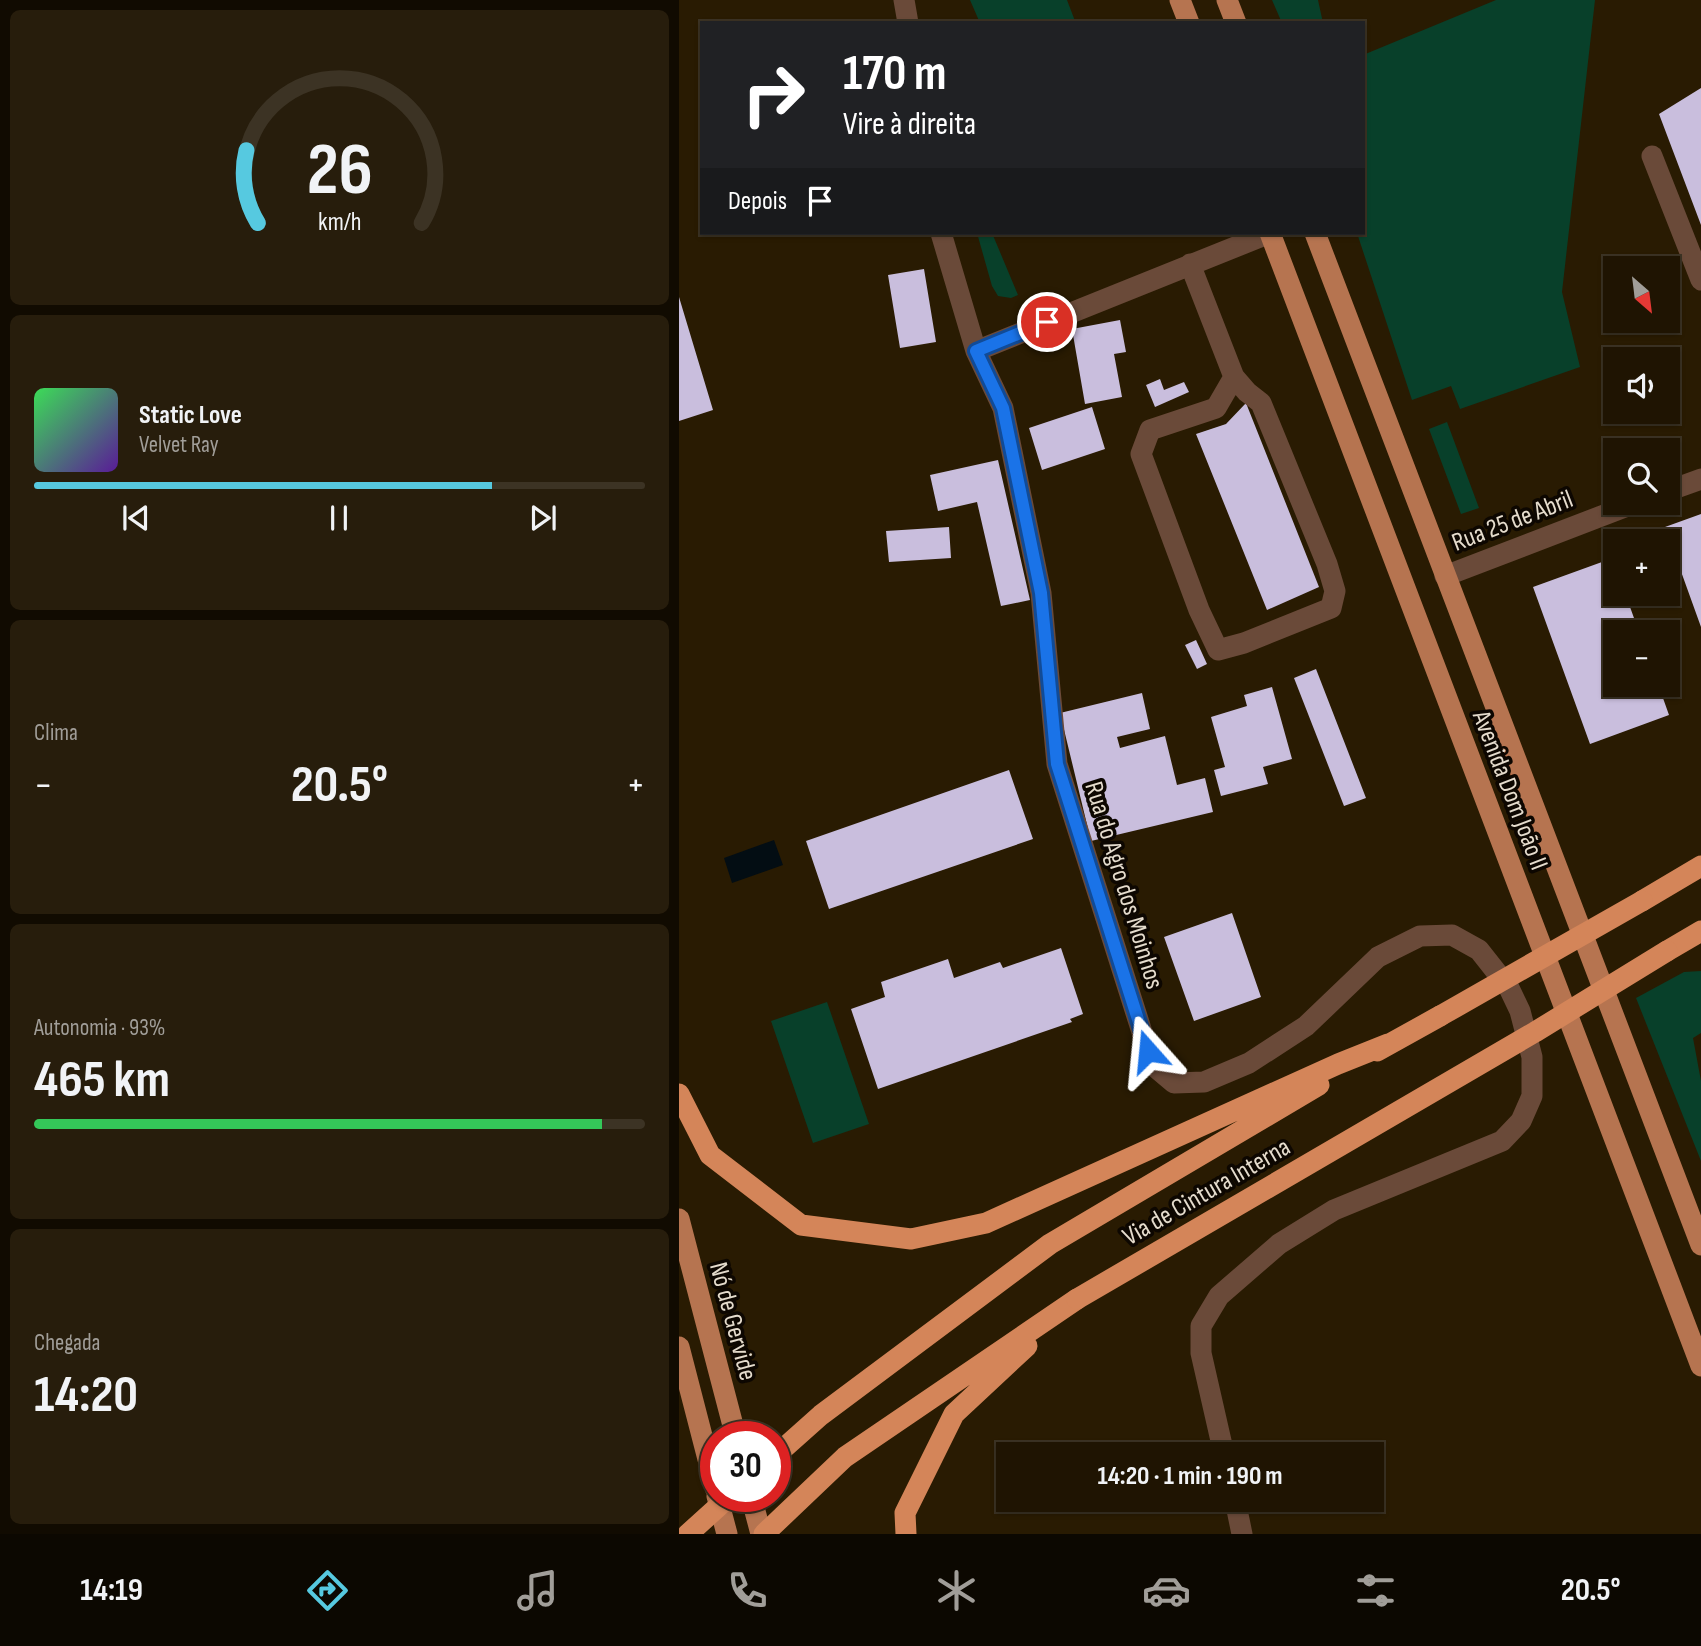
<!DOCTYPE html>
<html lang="pt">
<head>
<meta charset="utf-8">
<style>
  body { margin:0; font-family:"Sofia Sans Condensed",sans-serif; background:#271d0c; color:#f1f3f6; height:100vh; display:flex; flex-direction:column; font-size:26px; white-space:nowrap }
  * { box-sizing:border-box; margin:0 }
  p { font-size:23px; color:#a19e99 }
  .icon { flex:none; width:38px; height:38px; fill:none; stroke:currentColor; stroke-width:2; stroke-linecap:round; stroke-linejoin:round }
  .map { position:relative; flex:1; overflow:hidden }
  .panel { display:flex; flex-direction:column; gap:10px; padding:10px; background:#110b01; width:679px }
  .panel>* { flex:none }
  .banner { position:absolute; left:21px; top:21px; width:665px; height:214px; border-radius:0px; box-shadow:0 2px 5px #0004,0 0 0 2px #3c3324; background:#202124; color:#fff; overflow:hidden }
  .needle { width:46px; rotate:152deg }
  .controls { position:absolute; left:924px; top:256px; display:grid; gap:14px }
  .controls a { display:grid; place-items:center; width:77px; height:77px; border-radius:0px; background:#1f1402; box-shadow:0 2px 5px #0004,0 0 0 2px #3c3324; font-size:35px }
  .speed { position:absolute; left:21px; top:1421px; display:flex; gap:14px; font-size:35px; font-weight:700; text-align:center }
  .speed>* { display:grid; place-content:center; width:91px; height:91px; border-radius:50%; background:#1f1402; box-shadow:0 2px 5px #0004,0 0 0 2px #3c3324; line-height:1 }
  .speed .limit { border:10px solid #d22; background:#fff; color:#111 }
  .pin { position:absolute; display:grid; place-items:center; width:60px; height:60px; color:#fff; margin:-30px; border:4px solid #fff; border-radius:50%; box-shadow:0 2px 7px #0007 }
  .me { position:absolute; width:77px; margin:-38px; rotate:342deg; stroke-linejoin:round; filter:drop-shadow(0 0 5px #0008) }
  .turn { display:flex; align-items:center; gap:24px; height:147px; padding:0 28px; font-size:32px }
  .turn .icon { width:91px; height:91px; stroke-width:2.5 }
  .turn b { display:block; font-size:49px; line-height:60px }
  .then { display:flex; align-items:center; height:66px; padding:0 28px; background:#0003; gap:14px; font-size:26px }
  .big { font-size:52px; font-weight:700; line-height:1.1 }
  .panel .tile { flex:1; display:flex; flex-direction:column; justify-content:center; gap:10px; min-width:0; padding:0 24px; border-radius:10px; background:#271d0c }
  .panel .dial { align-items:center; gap:0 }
  .dial svg { height:182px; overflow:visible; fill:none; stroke:#3c3324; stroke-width:7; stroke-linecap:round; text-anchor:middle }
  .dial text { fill:#f1f3f6; stroke:none }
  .song { display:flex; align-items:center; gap:21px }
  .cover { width:84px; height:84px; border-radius:10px; background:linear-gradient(135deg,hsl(130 70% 55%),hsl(270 70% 35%)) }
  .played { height:7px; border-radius:4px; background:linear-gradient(90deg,#56c9e0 75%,#3c3324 75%) }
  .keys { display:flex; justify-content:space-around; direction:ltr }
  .heat { display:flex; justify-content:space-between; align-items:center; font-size:38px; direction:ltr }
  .charge { height:10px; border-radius:5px; background:linear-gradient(90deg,#34c759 93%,#3c3324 0) }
  .trip { position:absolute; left:317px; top:1442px; width:388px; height:70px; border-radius:0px; background:#1f1402; box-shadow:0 2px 5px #0004,0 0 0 2px #3c3324; font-weight:700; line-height:70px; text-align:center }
  .tab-bar { display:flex; height:112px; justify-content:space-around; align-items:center; background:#0c0801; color:#a19e99 }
  .tab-bar .icon { width:49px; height:49px }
  .tab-bar .selected { color:#56c9e0 }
  .tab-bar b { font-size:32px; color:#f1f3f6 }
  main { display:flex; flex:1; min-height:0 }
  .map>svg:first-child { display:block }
  .green { fill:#08402a }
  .water { fill:#030d13 }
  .building { fill:#c9bedd }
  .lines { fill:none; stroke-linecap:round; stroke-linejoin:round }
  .minor { stroke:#6a4a39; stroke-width:21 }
  .major { stroke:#b67450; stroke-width:21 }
  .highway { stroke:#d48559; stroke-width:21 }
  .highway-bridge { stroke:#d48559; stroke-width:21 }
  .route-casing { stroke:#114b97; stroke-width:18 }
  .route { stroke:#1a73e8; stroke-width:12 }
  .labels { text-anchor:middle; stroke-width:7; stroke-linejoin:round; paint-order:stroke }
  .street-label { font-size:26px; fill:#e5dccd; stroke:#0d0701 }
</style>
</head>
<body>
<main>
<section class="panel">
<div class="tile dial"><svg viewBox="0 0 100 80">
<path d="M14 69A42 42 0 1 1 86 69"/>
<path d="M14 69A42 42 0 0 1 9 37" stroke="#56c9e0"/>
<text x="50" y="56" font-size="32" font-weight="700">26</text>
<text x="50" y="72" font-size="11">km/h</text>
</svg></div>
<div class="tile">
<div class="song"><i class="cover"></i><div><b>Static Love</b><p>Velvet Ray</p></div></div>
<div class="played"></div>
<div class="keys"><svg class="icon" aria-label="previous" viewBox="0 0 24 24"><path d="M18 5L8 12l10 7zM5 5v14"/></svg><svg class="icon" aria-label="pause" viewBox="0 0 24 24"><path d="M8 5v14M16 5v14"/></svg><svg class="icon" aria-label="next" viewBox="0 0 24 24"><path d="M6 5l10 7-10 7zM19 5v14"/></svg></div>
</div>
<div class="tile"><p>Clima</p>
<div class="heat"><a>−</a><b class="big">20.5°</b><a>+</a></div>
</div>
<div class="tile"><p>Autonomia · 93%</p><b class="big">465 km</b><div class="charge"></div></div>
<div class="tile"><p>Chegada</p><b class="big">14:20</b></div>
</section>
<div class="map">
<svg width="1022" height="1534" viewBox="0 0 1022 1534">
  <rect width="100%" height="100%" fill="#291b02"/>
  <path class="green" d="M291 0H388L396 21 391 23H301Z
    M593 0H639L644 23H603Z
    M817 0H916L883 292 901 367 781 409 772 386 733 400 678 233H684V55Z
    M298 233H313L339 295 332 298 319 296 313 286Z
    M768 422 800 508 782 514 750 429Z
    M1022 971V1033L1014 1038 1022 1081V1161L957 998 1005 972Z
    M148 1002 190 1124 134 1143 92 1021Z"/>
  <path class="water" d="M95 840 104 865 53 883 45 858Z"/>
  <path class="building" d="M1022 88V225L980 114Z
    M245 269 257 342 221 348 209 275Z
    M0 297 34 410 0 421Z
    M441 320 447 352 435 354 443 397 406 404 393 329Z
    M481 379 485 390 505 382 510 392 476 407 467 385Z
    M567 403 640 587 588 610 517 434 547 424Z
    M413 407 426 449 363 470 350 428Z
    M319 460 351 600 322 606 298 502 259 511 251 475Z
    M1022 514V627L986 527Z
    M270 527 272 558 210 562 207 531Z
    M934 558 936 565V593H946L960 632H936V684H979L990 715 911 744 854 587Z
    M517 640 528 664 518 669 506 645Z
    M637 669 687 798 665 806 615 678Z
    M593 687 613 759 584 767 589 784 542 796 535 770 546 767 532 717 568 706 565 695Z
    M463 693 471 729 438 737 441 748 486 736 498 785 526 778 534 812 412 841 381 713Z
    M330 770 354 839 150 909 127 841Z
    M553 913 582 997 515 1021 485 937Z
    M382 948 404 1014 391 1019 393 1022 199 1089 172 1009 206 997 202 982 269 959 275 978 321 962 324 968Z"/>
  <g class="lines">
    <path class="minor" d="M225 0 229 23
      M973 156 1022 280
      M262 233 297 351 324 408 362 593 378 764 469 1051 476 1067 495 1083 525 1082 570 1063 627 1026 699 957 741 936 773 935 800 950 830 988 841 1011 853 1057V1096L842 1121 823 1141 655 1210 600 1244 540 1296 522 1326V1353L545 1454
      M511 264 555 377 537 408 471 430 462 454 520 610 539 650 565 643 652 608 656 591 648 564 582 403 568 392 555 377
      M297 351 591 233
      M989 491 1022 479
      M766 576 959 502
      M556 1500 563 1534"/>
    <path class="major" d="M501 0 510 23
      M548 0 557 23
      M591 233 1022 1366
      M636 233 1022 1245
      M0 1219 57 1437
      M0 1347 37 1490
      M38 1496 48 1534
      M72 1496 82 1534"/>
    <path class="highway" d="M963 901 1022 866
      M988 951 1022 931
      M698 1051 761 1016
      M0 1094 31 1155 122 1225 232 1239 307 1223 659 1064 709 1044
      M96 1456 142 1415 371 1244 640 1085
      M85 1534 166 1457 398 1299
      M227 1534 226 1513 275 1414 348 1346"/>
    <path class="highway-bridge" d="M761 1016 963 901
      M398 1299 856 1032 988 951
      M9 1534 51 1496"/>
  </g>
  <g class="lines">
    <g class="route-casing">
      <path id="route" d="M368 322 297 351 324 408 362 593 378 764 469 1051"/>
    </g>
    <use href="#route" class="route"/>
  </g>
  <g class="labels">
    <g class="street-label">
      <text transform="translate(833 520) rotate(-21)" y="9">Rua 25 de Abril</text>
      <text transform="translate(832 790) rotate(69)" y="9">Avenida Dom João II</text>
      <text transform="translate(446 885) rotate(73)" y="9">Rua do Agro dos Moinhos</text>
      <text transform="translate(527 1191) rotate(-30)" y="9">Via de Cintura Interna</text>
      <text transform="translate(55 1321) rotate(75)" y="9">Nó de Gervide</text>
    </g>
  </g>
</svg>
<div class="controls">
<a><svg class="needle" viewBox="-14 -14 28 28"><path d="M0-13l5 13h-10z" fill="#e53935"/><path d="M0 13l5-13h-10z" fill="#a19e99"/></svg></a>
<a><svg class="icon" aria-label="sound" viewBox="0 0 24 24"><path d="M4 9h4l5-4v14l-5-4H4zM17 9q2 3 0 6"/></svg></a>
<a><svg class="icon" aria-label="search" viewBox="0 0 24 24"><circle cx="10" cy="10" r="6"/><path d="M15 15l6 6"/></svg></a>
<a>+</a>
<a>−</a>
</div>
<div class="speed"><div class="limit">30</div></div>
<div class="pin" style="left:368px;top:322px;background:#d93025"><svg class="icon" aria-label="arrive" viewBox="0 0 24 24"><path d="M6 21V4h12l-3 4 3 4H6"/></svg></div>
<svg class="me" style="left:469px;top:1051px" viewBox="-20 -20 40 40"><path d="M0-17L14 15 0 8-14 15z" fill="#1a73e8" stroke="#fff" stroke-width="4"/></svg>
<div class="trip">14:20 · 1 min · 190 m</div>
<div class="banner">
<div class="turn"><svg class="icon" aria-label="right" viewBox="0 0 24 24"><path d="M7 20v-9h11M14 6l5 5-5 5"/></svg><div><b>170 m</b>Vire à direita</div></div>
<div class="then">Depois<svg class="icon" aria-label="arrive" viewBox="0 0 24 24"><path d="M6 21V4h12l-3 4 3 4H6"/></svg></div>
</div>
</div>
</main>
<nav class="tab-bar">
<b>14:19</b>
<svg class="icon selected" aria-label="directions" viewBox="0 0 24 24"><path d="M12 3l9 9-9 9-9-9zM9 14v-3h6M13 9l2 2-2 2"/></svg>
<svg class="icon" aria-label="music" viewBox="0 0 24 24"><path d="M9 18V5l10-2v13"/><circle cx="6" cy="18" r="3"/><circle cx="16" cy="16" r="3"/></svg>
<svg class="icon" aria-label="phone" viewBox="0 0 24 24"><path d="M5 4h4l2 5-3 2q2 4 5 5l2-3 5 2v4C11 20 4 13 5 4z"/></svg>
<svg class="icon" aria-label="climate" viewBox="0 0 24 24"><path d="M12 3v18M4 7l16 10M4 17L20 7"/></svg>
<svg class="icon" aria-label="car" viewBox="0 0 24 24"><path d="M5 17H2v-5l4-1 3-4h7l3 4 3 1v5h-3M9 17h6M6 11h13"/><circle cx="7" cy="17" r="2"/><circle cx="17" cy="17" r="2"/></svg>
<svg class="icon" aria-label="filters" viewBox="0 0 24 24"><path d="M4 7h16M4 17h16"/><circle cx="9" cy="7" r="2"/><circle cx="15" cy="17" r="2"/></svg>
<b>20.5°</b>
</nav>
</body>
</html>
